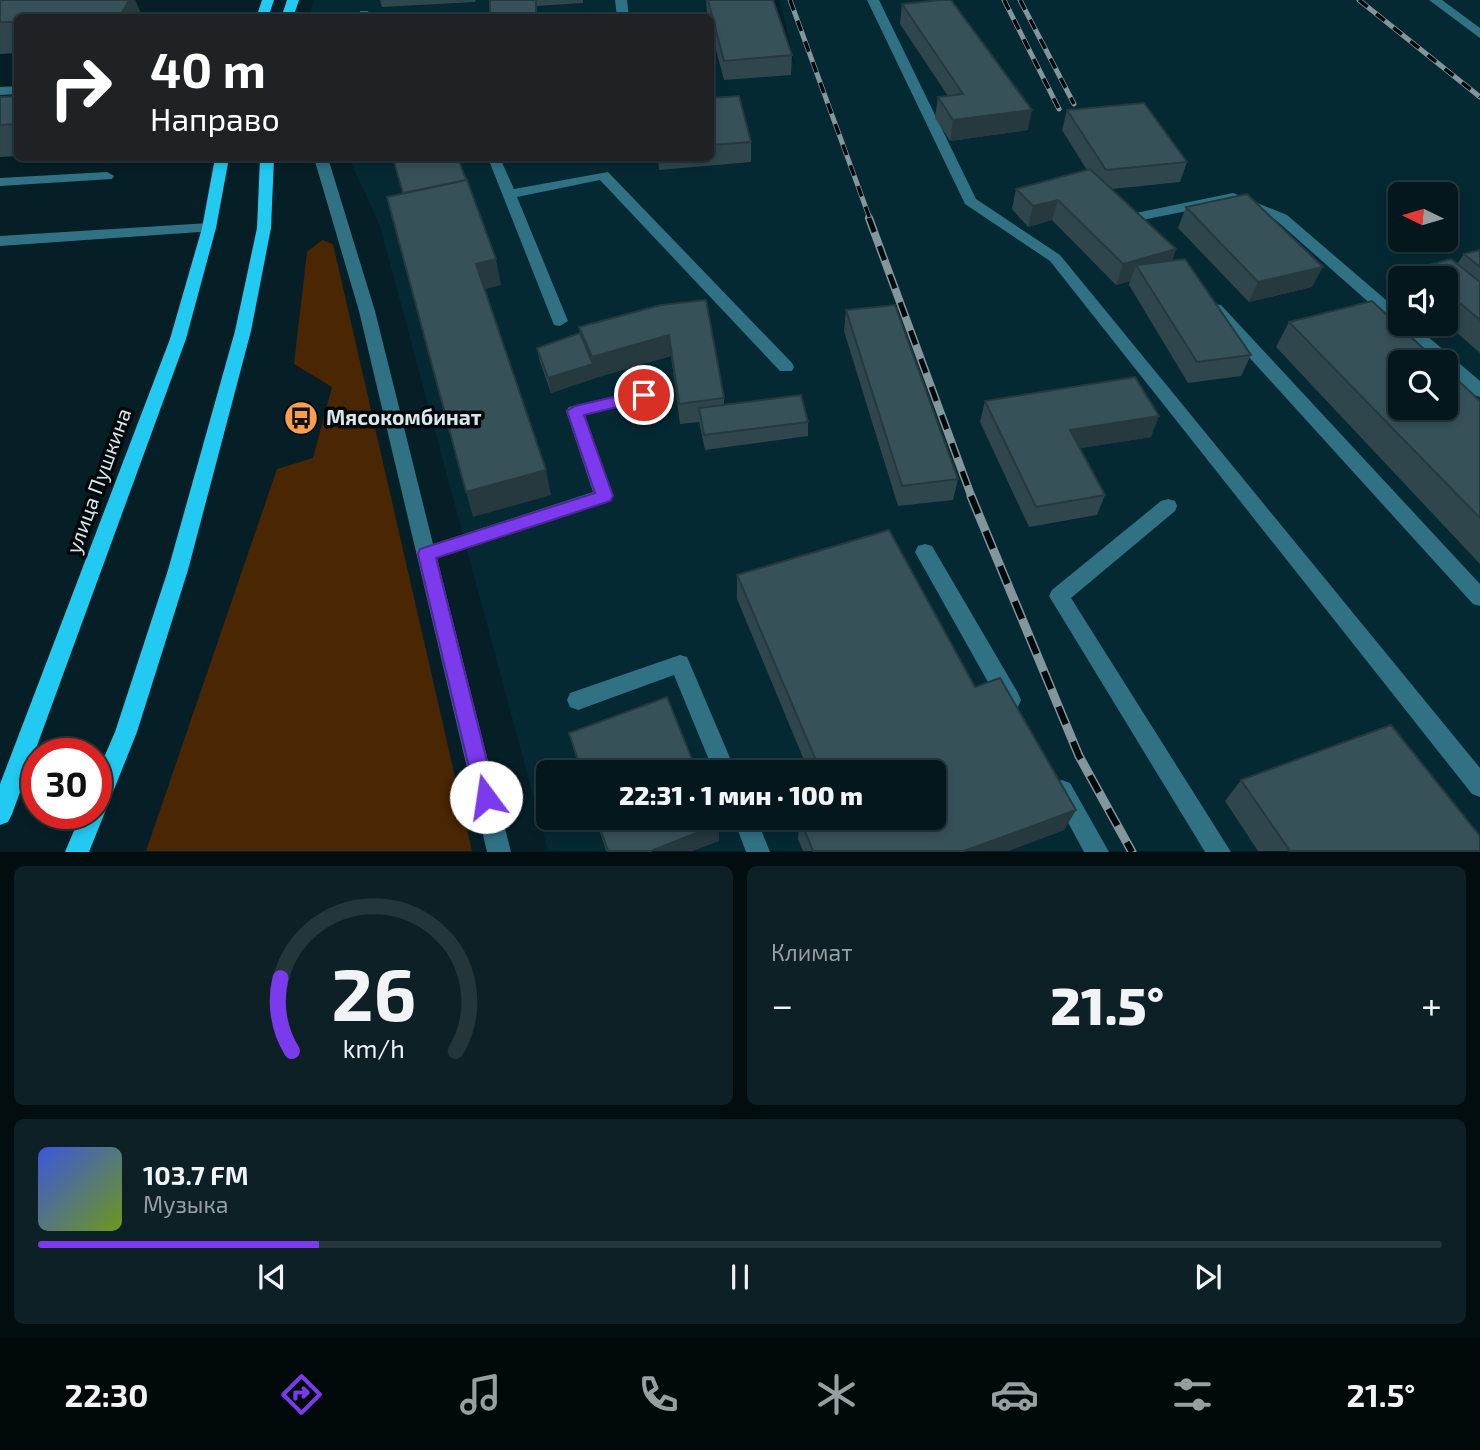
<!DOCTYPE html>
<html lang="ru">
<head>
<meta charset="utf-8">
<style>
  body { margin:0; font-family:"Exo 2",sans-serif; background:#0d2025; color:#f1f3f6; height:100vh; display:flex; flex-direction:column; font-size:26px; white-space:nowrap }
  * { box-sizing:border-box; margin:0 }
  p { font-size:23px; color:#979fa3 }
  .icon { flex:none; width:38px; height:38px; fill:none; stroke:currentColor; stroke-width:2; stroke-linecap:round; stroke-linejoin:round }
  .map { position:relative; height:852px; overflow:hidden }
  .panel { display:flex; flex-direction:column; gap:14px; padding:14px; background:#020d0f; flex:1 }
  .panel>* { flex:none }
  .guide { position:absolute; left:14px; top:14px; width:700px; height:147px; border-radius:10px; box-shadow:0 4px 10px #0003,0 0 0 2px #25363b; background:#202124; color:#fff; overflow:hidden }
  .needle { width:46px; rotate:275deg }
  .tools { position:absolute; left:1388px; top:182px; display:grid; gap:14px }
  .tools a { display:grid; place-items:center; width:70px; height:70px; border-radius:10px; background:#04171c; box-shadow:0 4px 10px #0003,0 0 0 2px #25363b; font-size:35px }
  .speed { position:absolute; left:21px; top:738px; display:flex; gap:14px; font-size:35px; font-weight:700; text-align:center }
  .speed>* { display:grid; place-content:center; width:91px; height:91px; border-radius:50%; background:#04171c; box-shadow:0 4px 10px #0003,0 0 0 2px #25363b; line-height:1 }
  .speed .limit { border:10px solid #d22; background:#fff; color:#111 }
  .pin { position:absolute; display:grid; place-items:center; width:60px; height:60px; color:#fff; margin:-30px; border:4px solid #fff; border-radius:50%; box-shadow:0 2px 7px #0007 }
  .me { position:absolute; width:77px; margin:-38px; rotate:346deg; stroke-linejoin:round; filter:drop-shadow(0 0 5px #0008) }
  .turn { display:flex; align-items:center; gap:24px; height:147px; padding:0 21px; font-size:32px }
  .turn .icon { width:91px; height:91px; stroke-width:2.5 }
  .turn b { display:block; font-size:49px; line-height:60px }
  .big { font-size:52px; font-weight:800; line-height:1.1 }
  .panel .tile { flex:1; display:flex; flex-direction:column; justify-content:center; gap:10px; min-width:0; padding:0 24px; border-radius:10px; background:#0d2025 }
  .panel .dial { align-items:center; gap:0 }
  .dial svg { height:182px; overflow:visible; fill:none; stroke:#25363b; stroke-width:7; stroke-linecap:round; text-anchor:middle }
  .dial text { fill:#f1f3f6; stroke:none }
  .song { display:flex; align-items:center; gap:21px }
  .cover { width:84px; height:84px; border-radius:10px; background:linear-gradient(135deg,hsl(230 70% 55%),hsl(80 70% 35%)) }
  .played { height:7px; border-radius:4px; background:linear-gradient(90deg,#7c3aed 20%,#25363b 20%) }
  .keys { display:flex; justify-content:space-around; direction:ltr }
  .heat { display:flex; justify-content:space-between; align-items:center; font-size:38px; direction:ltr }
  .panel .tiles { flex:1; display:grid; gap:14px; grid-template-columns:1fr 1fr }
  .tile:last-child { grid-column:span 2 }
  .trip { position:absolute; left:536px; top:760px; width:410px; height:70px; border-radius:10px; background:#04171c; box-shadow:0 4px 10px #0003,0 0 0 2px #25363b; font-weight:800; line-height:70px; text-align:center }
  .menu { display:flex; height:112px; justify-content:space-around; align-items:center; background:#02090b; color:#979fa3 }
  .menu .icon { width:49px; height:49px }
  .menu .active { color:#7c3aed }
  .menu b { font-size:32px; color:#f1f3f6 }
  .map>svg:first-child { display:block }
  .built { fill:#042933; fill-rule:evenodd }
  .green { fill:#4a2602 }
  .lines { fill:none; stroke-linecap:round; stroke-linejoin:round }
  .minor { fill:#307184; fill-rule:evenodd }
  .major { fill:#22c9f1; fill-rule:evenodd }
  .rail-far2-casing { stroke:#83969c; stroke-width:5 }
  .rail-far1-casing { stroke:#83969c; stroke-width:8 }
  .rail-casing { stroke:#83969c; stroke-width:9 }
  .rail-far2 { stroke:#01080a; stroke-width:3.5; stroke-dasharray:11; stroke-linecap:butt }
  .rail-far1 { stroke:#01080a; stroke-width:5; stroke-dasharray:15; stroke-linecap:butt }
  .rail { stroke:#01080a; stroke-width:6; stroke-dasharray:19; stroke-linecap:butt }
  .wall { fill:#2f464d }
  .shaded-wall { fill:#26393e }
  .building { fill:#375159; stroke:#26393e; stroke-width:2 }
  .route { fill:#7c3aed; stroke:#51269a; stroke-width:2 }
  .labels { text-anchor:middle; stroke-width:7; stroke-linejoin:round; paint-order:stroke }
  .poi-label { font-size:21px; font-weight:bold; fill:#d9e7ec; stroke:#01080a; text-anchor:start }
  .street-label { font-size:21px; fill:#d9e7ec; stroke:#01080a }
</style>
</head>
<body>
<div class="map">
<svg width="1480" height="852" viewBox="0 0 1480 852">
  <rect width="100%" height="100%" fill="#061f26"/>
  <path class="built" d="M315 0H772L796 70 780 0H1480V851H548L380 226 349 158H710V18H308ZM1400 194H1446V240H1400ZM1400 278H1446V324H1400ZM1400 362H1446V408H1400ZM548 772H933V817H548Z"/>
  <path class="green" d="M322 240 333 244 472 851H146L277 469 313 458 332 387 294 364 307 252Z"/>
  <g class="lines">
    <path class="minor" d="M615 0H627L629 18H617Z
      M867 0H879L976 199 1060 255 1480 768V797L1472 794 1050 261 965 204Z
      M1429 0H1442L1480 28V38Z
      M360 11H368L371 18H359Z
      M18 86V94L0 95V87Z
      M314 158H328L375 311 433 544 593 492 566 411 569 407 644 389 653 395 644 401 585 415 613 496 611 501 437 558 511 852H487L359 311Z
      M488 158H500L514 189 608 172 792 363 794 367 792 371H780L600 180 517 197 568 321 560 326 554 325Z
      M107 172 114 176 112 179 0 186V178Z
      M1233 193 1287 215 1400 312V324H1413L1480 381V397L1474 395 1446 370V362H1436L1277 221 1232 202 1142 220 1147 227 1140 232 1135 230 1124 218 1131 214Z
      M209 223 216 228 214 231 0 246V236Z
      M1215 304 1221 305 1480 584V606L1473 604 1209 313 1207 309 1209 305Z
      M1168 499 1175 501 1177 506 1175 511 1071 598 1231 852H1205L1049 596 1052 590 1161 501Z
      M925 544 932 546 1018 693 1021 700 1018 707 1010 710 1002 707 915 552 918 546Z
      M680 655 687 657 736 772H714L674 675 578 710 570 707 567 700 570 693Z
      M1062 780 1070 783 1109 852H1084L1051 791 1054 783Z
      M733 817H756L770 852H746Z"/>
    <path class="major" d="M262 0H274L268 18H256Z
      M287 0H299L293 18H281Z
      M215 158H229L216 228 186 339 12 814 8 822 0 825V784L170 339 202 228Z
      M260 158H274L271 228 251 331 188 570 137 732 89 852H65L81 814H96V776L115 732 168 570 235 331 257 228Z"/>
    <g class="rail-far2-casing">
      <path id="rail-far2" d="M790 0 870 219
        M1004 0 1059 109
        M1020 0 1074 104
        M1359 0 1480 97"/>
    </g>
    <g class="rail-far1-casing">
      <path id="rail-far1" d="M869 218 972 498"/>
    </g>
    <g class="rail-casing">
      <path id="rail" d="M971 496 1079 756 1132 852"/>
    </g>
    <use href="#rail-far2" class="rail-far2"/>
    <use href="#rail-far1" class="rail-far1"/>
    <use href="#rail" class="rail"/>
  </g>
  <path class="wall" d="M0 0H135L143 18H18V53L0 54Z
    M380 0H476L475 2 382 7Z
    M490 0H583V3L537 6Z
    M706 0H773L792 55 791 75 724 80 710 27V18H708L707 12Z
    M902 4 1028 130 950 141 935 118 938 97 948 96 900 24Z
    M18 96V156L0 157V97Z
    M710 98 751 142V162L659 170 658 158H710Z
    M1067 110 1187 162 1180 182 1112 189 1176 249 1172 261 1251 355 1241 376 1188 383 1129 285 1130 281 1116 285 1052 220 1028 227 1012 209 1016 189 1087 170 1062 130Z
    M1186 207 1312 287 1249 302 1178 228Z
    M1480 250V353L1446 323V278H1412L1418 268 1457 264 1464 254Z
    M661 305 724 398V405L808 422V436L705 450 699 422 680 424 671 356 595 378 551 393 540 362 537 348 580 333 579 327Z
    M846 310 958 479 953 500 898 506 844 331Z
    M1289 322 1480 401V564L1276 347Z
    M985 401 1151 437 1080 448 1105 495 1097 515 1029 527 980 422Z
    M737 575 975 687 1076 810 1064 830 1008 851H803L798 839 800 819 933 772H809L737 599Z
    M569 733 697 772H580Z
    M1241 780 1480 851H1258L1225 801Z
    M595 817H716L719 824V841L692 851H606Z"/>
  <path class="shaded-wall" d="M129 0H135L143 18H120Z
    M1032 110 1028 130 950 141 953 120Z
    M1058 200 1052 220 1028 227 1033 206Z
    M1176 249 1169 269 1136 265 1130 281 1116 285 1123 264Z
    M496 259 501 285 482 290 476 264Z
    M1323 267 1312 287 1249 302 1258 282Z
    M669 335 671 356 595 378 551 393 548 378 593 364 592 357Z
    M1159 416 1151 437 1063 451 1070 430Z
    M546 470 551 495 473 517 466 492Z
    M1076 810 1064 830 1008 851H964Z
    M719 824V841L692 851H651Z"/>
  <path class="building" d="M0 0H129L120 16 18 18V22H0Z
    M490 0H536V18H490Z
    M708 0H773L792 55 724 61Z
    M940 0H951L1032 110 953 120 938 97 963 94 902 4Z
    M18 96V124L0 125V97Z
    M739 96 751 142 710 145V98Z
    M1144 103 1187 162 1106 170 1067 110Z
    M393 158H458L466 180 403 193Z
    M1090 169 1176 249 1123 264 1058 200 1033 206 1016 189Z
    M467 180 496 259 476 264 546 470 466 492 387 197Z
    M1247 194 1323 267 1258 282 1186 207Z
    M1480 250V267L1464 254Z
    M1185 259 1251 355 1197 362 1136 265Z
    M1451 259 1480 282V320L1446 291V278H1430L1418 268Z
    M706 300 724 398 679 404 669 335 592 357 579 327 661 305Z
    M1372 301 1438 362H1400V408H1446V369L1480 401V518L1289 322Z
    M895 305 958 479 902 486 846 310Z
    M580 333 593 364 548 378 537 348Z
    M1135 377 1159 416 1070 430 1105 495 1036 507 985 401Z
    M801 395 808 422 704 435 699 408Z
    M889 530 975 687 1000 678 1076 810 964 851H813L800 819 806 817H933V772H821L737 575Z
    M667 697 697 772H582L569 733Z
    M1391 725 1480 836V851H1290L1241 780Z
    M596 817H716L719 824 651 851H608Z"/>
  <path class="route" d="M644 390 650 391V399L584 415 613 496 610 501 436 558 496 797 493 805 486 808 479 805 476 797 418 554 420 549 595 493 567 411 575 406Z"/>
  <defs>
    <g id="bus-disc" transform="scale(1.75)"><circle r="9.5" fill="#fa9f4f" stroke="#01080a"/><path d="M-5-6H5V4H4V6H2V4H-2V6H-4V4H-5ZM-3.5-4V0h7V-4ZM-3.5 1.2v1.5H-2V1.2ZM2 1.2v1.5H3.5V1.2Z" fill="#111"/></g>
  </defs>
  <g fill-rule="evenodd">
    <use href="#bus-disc" x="301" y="418"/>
  </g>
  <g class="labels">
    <g class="poi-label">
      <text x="326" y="425">Мясокомбинат</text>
    </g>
    <g class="street-label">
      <text transform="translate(99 481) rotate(-70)" y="7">улица Пушкина</text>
    </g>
  </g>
</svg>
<div class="tools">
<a><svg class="needle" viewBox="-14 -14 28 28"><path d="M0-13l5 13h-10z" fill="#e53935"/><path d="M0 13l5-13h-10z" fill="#979fa3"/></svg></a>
<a><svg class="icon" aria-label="sound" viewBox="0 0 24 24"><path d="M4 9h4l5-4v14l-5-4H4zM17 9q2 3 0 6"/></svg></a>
<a><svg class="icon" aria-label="search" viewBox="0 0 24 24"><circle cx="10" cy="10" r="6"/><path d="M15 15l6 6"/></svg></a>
</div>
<div class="speed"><div class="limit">30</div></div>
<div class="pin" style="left:644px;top:395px;background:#d93025"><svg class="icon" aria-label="arrive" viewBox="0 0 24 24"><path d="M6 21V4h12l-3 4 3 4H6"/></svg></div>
<svg class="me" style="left:486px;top:797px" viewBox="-20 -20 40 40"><circle r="19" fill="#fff"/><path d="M0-13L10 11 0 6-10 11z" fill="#7c3aed"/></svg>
<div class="trip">22:31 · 1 мин · 100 m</div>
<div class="guide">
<div class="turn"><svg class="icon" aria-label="right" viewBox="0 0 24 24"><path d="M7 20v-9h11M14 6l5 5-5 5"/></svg><div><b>40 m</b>Направо</div></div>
</div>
</div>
<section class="panel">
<div class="tiles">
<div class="tile dial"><svg viewBox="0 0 100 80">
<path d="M14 69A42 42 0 1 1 86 69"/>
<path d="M14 69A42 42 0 0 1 9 37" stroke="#7c3aed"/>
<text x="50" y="56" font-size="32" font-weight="700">26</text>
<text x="50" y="72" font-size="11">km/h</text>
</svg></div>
<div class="tile"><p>Климат</p>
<div class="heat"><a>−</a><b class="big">21.5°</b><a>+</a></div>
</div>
<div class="tile">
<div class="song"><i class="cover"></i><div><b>103.7 FM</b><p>Музыка</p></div></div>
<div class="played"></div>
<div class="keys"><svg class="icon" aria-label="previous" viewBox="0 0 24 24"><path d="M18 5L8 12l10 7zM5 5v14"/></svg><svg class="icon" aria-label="pause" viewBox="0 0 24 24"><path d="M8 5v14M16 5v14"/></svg><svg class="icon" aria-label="next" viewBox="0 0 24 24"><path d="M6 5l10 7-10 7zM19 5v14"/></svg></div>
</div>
</div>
</section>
<nav class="menu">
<b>22:30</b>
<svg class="icon active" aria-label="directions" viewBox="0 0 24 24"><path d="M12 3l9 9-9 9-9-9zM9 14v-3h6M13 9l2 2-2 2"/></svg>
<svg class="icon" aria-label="music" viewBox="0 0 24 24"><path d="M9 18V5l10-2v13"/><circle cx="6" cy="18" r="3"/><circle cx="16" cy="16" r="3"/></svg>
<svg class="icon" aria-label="phone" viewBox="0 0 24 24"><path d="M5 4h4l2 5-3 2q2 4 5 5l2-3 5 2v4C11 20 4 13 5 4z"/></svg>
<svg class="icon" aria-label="climate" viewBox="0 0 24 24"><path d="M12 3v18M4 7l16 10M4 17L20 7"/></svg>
<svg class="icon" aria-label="car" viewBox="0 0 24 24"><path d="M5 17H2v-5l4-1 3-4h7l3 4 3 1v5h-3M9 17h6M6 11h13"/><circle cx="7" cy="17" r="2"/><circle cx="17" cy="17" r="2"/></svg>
<svg class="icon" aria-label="filters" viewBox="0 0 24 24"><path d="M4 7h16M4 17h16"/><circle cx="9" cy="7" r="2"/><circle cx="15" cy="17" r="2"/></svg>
<b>21.5°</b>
</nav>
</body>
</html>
